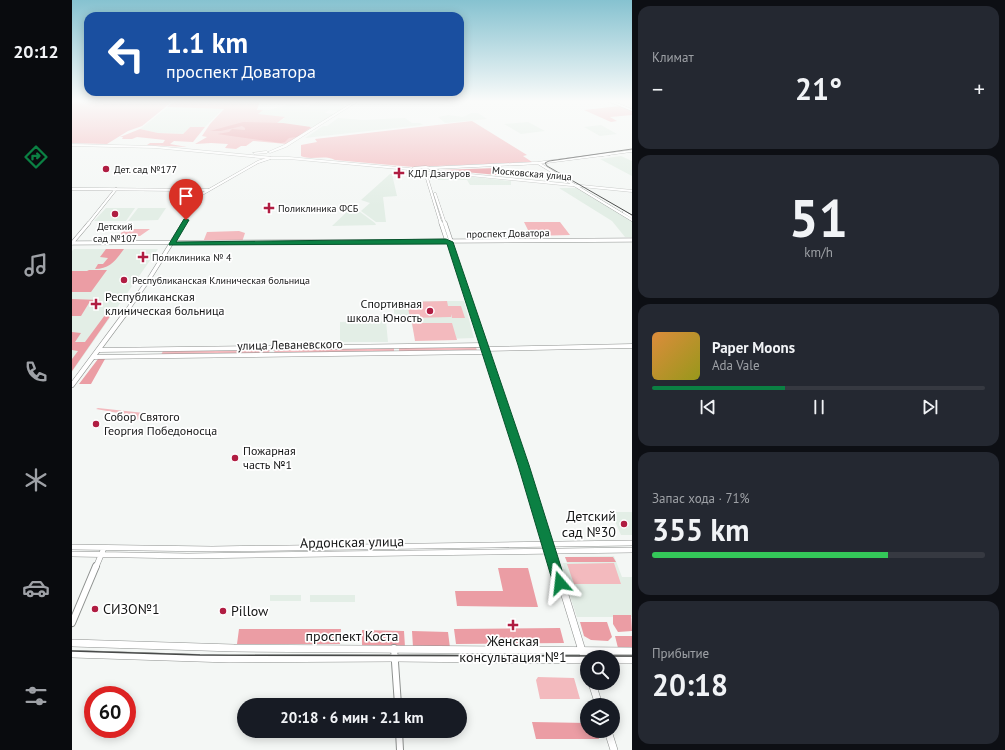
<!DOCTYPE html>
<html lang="ru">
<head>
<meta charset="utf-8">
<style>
  body { margin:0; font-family:"PT Sans",sans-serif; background:#242831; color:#f1f3f6; height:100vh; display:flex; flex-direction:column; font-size:15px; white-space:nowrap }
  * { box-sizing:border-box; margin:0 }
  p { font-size:13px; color:#9ea1a6 }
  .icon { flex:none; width:22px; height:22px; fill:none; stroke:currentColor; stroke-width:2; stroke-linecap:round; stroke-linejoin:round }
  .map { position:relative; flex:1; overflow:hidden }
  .panel { display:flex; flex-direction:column; gap:6px; padding:6px; background:#0d0f14; width:373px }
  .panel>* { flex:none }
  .hud { position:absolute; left:12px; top:12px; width:380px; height:84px; border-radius:12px; box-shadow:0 2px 10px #0003; background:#1a4fa0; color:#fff; overflow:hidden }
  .controls { position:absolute; left:508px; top:650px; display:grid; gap:8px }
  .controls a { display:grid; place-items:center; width:40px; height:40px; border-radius:50%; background:#171b24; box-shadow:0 2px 10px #0003; font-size:20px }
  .speed { position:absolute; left:12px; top:686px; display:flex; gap:8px; font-size:20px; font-weight:700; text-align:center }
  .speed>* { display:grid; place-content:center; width:52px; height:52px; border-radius:50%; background:#171b24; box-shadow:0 2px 10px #0003; line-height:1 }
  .speed .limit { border:6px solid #d22; background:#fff; color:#111 }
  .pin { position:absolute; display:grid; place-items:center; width:34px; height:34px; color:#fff; margin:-41px -17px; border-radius:50% 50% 50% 0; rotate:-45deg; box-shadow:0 0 4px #0007 }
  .pin .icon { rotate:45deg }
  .me { position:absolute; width:44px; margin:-22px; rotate:343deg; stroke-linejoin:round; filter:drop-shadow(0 0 3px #0008) }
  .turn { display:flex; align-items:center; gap:14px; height:84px; padding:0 16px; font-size:18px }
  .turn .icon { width:52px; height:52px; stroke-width:2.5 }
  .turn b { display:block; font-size:28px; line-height:34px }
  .big { font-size:30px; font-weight:700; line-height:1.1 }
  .panel .widget { flex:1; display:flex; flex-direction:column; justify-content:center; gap:6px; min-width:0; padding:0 14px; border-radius:12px; background:#242831 }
  .panel .dial { align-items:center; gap:0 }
  .dial b { font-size:52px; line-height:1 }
  .song { display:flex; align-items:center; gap:12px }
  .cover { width:48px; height:48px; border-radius:6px; background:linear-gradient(135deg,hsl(30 70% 55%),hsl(60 70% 35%)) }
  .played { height:4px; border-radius:2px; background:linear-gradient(90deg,#0b8043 40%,#363941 40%) }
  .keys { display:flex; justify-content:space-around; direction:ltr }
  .heat { display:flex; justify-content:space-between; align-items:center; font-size:22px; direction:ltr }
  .charge { height:6px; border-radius:3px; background:linear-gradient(90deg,#34c759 71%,#363941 0) }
  .trip { position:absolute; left:165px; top:698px; width:230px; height:40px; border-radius:20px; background:#171b24; box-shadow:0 2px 10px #0003; font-weight:700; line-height:40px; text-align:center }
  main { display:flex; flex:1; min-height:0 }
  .menu { display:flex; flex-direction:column; width:72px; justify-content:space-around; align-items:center; background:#090b0e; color:#9ea1a6 }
  .menu .icon { width:28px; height:28px }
  .menu .on { color:#0b8043 }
  .menu b { font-size:18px; color:#f1f3f6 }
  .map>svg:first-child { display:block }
  .built { fill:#e3eee6 }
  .green { fill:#f3babe }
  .forest { fill:#eb9da4 }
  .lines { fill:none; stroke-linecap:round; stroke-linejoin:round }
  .secondary-far5-casing { stroke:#8e918f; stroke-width:2.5 }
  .secondary-far4-casing { stroke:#8e918f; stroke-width:3 }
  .secondary-far3-casing { stroke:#8e918f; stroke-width:4 }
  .secondary-far2-casing { stroke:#8e918f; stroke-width:5 }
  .secondary-far1-casing { stroke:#8e918f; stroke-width:6 }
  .secondary-casing { stroke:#8e918f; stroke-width:8 }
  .primary-far4-casing { stroke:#8e918f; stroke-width:3 }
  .primary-far3-casing { stroke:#8e918f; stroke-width:4.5 }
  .primary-far2-casing { stroke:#8e918f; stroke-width:5.5 }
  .primary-far1-casing { stroke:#8e918f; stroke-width:6 }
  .primary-casing { stroke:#8e918f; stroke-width:8 }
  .highway-casing { stroke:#8e918f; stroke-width:0.5 }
  .secondary-far5 { stroke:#fff; stroke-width:2 }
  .secondary-far4 { stroke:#fff; stroke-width:2.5 }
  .secondary-far3 { stroke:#fff; stroke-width:3 }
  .secondary-far2 { stroke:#fff; stroke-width:4 }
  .secondary-far1 { stroke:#fff; stroke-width:5 }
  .secondary { stroke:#fff; stroke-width:6 }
  .primary-far4 { stroke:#fff; stroke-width:2.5 }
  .primary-far3 { stroke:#fff; stroke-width:3.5 }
  .primary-far2 { stroke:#fff; stroke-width:4.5 }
  .primary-far1 { stroke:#fff; stroke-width:5.5 }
  .primary { stroke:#fff; stroke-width:7 }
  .highway { fill:#fff; fill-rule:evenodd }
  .tram-far1 { stroke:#484a49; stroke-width:1 }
  .tram { stroke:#484a49; stroke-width:1.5 }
  .route { fill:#0b8043; stroke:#07532c }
  .poi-dot { fill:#b01d42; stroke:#fff; stroke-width:1.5 }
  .labels { text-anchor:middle; stroke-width:3.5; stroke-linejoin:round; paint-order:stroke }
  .far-poi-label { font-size:10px; fill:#161717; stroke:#fff; text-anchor:start }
  .far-street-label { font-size:10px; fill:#161717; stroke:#fff }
  .poi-label { font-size:12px; fill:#161717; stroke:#fff; text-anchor:start }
  .street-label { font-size:12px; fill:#161717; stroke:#fff }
  .near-poi-label { font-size:14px; fill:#161717; stroke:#fff; text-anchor:start }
  .near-street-label { font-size:14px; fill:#161717; stroke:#fff }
</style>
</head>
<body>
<main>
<nav class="menu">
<b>20:12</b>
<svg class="icon on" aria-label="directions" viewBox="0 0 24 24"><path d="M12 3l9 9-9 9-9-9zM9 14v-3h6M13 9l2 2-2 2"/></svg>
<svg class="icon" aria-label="music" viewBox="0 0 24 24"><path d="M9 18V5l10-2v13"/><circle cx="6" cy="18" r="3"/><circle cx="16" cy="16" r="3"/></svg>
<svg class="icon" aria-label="phone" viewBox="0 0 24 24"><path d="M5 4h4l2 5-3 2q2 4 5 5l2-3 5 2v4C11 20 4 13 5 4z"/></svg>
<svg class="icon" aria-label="climate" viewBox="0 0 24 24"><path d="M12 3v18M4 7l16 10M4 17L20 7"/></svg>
<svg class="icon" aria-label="car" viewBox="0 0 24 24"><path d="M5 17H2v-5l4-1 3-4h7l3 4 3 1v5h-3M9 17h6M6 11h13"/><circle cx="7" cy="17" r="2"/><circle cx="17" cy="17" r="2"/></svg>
<svg class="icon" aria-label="filters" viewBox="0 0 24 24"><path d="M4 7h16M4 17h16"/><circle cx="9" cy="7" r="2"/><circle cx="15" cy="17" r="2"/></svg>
</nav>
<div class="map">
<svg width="560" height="750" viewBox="0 0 560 750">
  <rect width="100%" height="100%" fill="#f4f7f5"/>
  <path class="built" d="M246 101 275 106 266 111 258 110 253 113 262 114 241 128 204 123 213 118 185 114 190 110H185L187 109 196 110 220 104 235 107Z
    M96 107 151 109 133 127H118L111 134 86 133 68 129Z
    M399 113H406L415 119 373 123 366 117 376 115 391 117Z
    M266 118 291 120 333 118 340 123H348L351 125 233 138 251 126H255Z
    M456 122 473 131 449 134 432 124Z
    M529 125 545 134 528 136 512 127Z
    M549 156 560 161V176L528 159Z
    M318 174H320L325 196 311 197 314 222H304L289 211 298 203 289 200Z
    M361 175H383L439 181V185H398L395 180H363Z
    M487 188H505L560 221V237H553L540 221Z
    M34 208H63L54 221H22Z
    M66 208H94L86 220 56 221Z
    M278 209 288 212 303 223 304 225 260 226Z
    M2 249H86L0 372V251Z
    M321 301H392L402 338 344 340 339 322H323Z
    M314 321 316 342H268V322Z
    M539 512H560V535H549Z
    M542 556 550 577H560V617H505L489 569H493L491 563H495L493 557Z
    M198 595H229V601H198Z
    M238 595H283V602H238Z"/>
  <path class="green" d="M0 101V100L101 101 70 126 56 131 35 144 0 143Z
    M103 101H188L185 110H191L186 114 213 117 205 123 241 128 214 144 181 141 174 146H169L164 149 153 148 156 144 139 143 123 144 135 137 130 136 138 124 152 109 95 107Z
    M548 106 560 111V115L538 117 545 121 539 122 512 110Z
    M400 121 455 155 451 156 460 162 341 167 263 160C252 154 240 161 229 156V145L245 142 243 139Z
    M118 127H133L121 142 102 141 98 144 115 147 75 145 78 143H91L93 140 65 137 60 139H50L51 137H48L68 129 86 133 111 134Z
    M452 222H488L498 235 459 236Z
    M52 229H78L68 236H47Z
    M167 231 173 233 170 242H131L135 232Z
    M375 301 376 306H389L393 318H380L379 314V317L338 318 335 302Z
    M340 323H380L385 340 343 341Z
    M404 347 405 351 327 352V348Z
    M322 348V352L202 353 203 349Z
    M198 349 197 353 89 355 91 351Z
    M26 408 72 413 64 421 50 417 52 414 24 409Z
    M542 563 549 584H502L495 564Z
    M466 677 502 678 508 699H468L464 680Z"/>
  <path class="forest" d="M171 122 211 123 239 127 225 137 217 138 213 142 209 143 145 134 157 132 160 129 173 130V128L170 126 149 131H138Z
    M424 168 428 173 426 175 370 170Z
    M34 249H52C44 260 38 269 23 269L26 264H31L36 258 28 257Z
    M17 270H35L19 292H0V271H15Z
    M0 299 28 300 17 303 9 316H0Z
    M33 315H39L0 371V359L6 351 0 350V332L9 333 3 342H13Z
    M26 359H33L19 384H7Z
    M493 557H541L544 562H495Z
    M426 568H456L466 607 385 606 383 591H431Z
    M541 615H559L560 631 546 632 541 624Z
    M508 622H535L540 637 536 641 519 640 512 636Z
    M488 628 492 643 384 644 382 629Z
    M167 629H269L268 644H165Z
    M290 630 332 631 333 647 290 646Z
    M340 631 376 632 378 648 341 647Z
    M543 636H560V649L546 648Z
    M460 722 515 723V731H525L527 739H464Z"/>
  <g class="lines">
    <g class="secondary-far5-casing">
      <path id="secondary-far5" d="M535 100 560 110
        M530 155 560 151"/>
    </g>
    <g class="secondary-far4-casing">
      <path id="secondary-far4" d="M466 163 560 220
        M358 168 466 163 537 154
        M0 189 136 190
        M552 212 560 217
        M16 224 44 189"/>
    </g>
    <g class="secondary-far3-casing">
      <path id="secondary-far3" d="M0 243 17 223"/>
    </g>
    <g class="secondary-far2-casing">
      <path id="secondary-far2" d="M413 349 560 346
        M27 350 412 345
        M22 357 415 352"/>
    </g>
    <g class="secondary-far1-casing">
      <path id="secondary-far1" d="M0 547 140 549 560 543
        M0 554 116 556 560 550
        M24 567 32 548"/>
    </g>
    <g class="secondary-casing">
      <path id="secondary" d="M0 623 24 566
        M322 648 326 705
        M327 731 328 750"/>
    </g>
    <g class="primary-far4-casing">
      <path id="primary-far4" d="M351 172 354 175 369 224
        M363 194 373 224
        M111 224 130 194 186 162 198 158"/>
    </g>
    <g class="primary-far3-casing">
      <path id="primary-far3" d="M369 223 375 241 378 243 401 312
        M373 223 379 241 378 243
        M0 243 560 240
        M54 312 77 279 112 223"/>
    </g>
    <g class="primary-far2-casing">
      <path id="primary-far2" d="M401 311 439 424
        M0 385 55 311"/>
    </g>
    <g class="primary-far1-casing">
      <path id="primary-far1" d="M438 423 484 567"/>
    </g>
    <g class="primary-casing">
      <path id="primary" d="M484 566 515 667
        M0 643 162 648 560 651
        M0 654 157 659 323 658 514 660
        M541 660H560
        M520 683 527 705
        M536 731 542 750"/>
    </g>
    <g class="highway-casing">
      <path id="highway" d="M285 100H288L214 147 198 153 196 152 212 145Z
        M0 144 83 146 201 157H217L337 168 354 172 368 171 560 190V192L368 173 354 174 337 170 217 159H199L83 148 0 146Z
        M194 151H195V153L182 154 181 153Z
        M354 166 367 170 365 171 354 168 342 169 340 168 342 167Z"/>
    </g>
    <use href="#secondary-far5" class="secondary-far5"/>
    <use href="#secondary-far4" class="secondary-far4"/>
    <use href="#secondary-far3" class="secondary-far3"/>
    <use href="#secondary-far2" class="secondary-far2"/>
    <use href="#secondary-far1" class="secondary-far1"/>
    <use href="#secondary" class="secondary"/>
    <use href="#primary-far4" class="primary-far4"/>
    <use href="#primary-far3" class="primary-far3"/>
    <use href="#primary-far2" class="primary-far2"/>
    <use href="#primary-far1" class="primary-far1"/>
    <use href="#primary" class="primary"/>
    <use href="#highway" class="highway"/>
    <path class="tram-far1" d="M560 149 477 161 473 163 475 166 560 215"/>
    <path class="tram" d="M0 651 128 655 560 656"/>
  </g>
  <linearGradient id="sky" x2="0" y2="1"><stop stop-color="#86c2d0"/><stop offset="0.49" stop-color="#fafbfa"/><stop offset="1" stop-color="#fafbfa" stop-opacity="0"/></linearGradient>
  <rect width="560" height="206" fill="url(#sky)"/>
  <path class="route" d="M112 219 117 220 104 242 374 239 381 242 457 465 494 583 492 588 488 589 483 588 481 583 446 465 375 244 97 245V244Z"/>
  <g class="poi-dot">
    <circle cx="34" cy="169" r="4"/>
    <path d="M325 167h4v4h4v4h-4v4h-4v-4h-4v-4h4z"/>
    <path d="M195 202h4v4h4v4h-4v4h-4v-4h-4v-4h4z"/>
    <circle cx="43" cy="214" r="4"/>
    <path d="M69 251h4v4h4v4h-4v4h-4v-4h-4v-4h4z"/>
    <circle cx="52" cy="280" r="4"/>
    <path d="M22 298h4v4h4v4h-4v4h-4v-4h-4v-4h4z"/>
    <circle cx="358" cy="311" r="4"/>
    <circle cx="24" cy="424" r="4"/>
    <circle cx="163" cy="458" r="4"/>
    <circle cx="552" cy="524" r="4"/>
    <circle cx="23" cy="609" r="4"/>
    <circle cx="151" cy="611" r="4"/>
    <path d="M439 619h4v4h4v4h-4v4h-4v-4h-4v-4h4z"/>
  </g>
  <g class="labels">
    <g class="far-poi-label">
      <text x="42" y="173">Дет. сад №177</text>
      <text x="336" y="177">КДЛ Дзагуров</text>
      <text x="206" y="212">Поликлиника ФСБ</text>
      <text x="43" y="230" text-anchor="middle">Детский<tspan x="43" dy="12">сад №107</tspan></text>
      <text x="80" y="261">Поликлиника № 4</text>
      <text x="60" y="284">Республиканская Клиническая больница</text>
    </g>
    <g class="far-street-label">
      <text transform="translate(460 173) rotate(5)" y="4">Московская улица</text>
      <text transform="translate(436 233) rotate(-1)" y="4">проспект Доватора</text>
    </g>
    <g class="poi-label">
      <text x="33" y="301">Республиканская<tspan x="33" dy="14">клиническая больница</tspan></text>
      <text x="350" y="308" text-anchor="end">Спортивная<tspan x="350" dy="14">школа Юность</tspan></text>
      <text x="32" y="421">Собор Святого<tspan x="32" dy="14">Георгия Победоносца</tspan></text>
      <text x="171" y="455">Пожарная<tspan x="171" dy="14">часть №1</tspan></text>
    </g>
    <g class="street-label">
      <text transform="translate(218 345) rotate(-1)" y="4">улица Леваневского</text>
    </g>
    <g class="near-poi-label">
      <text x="544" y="521" text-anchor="end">Детский<tspan x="544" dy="16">сад №30</tspan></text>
      <text x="31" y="614">СИЗО№1</text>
      <text x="159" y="616">Pillow</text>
      <text x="441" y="646" text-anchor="middle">Женская<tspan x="441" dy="16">консультация №1</tspan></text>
    </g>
    <g class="near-street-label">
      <text transform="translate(280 542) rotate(-1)" y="5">Ардонская улица</text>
      <text x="280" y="641">проспект Коста</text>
    </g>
  </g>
</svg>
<div class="controls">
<a><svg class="icon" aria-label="search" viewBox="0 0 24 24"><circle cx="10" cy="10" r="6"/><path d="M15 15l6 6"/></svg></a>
<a><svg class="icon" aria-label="layers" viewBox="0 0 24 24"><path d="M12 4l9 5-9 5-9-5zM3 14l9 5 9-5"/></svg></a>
</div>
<div class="speed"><div class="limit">60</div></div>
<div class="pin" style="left:114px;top:220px;background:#d93025"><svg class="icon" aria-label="arrive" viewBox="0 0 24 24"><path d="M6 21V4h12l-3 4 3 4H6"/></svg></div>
<svg class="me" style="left:488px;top:583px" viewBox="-20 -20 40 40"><path d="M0-17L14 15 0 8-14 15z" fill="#0b8043" stroke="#fff" stroke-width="4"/></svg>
<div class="trip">20:18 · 6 мин · 2.1 km</div>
<div class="hud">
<div class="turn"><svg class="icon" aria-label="left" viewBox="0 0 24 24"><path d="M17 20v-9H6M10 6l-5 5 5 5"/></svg><div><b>1.1 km</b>проспект Доватора</div></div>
</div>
</div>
<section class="panel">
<div class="widget"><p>Климат</p>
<div class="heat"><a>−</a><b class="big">21°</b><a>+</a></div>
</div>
<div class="widget dial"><b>51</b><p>km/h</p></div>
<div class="widget">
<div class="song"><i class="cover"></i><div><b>Paper Moons</b><p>Ada Vale</p></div></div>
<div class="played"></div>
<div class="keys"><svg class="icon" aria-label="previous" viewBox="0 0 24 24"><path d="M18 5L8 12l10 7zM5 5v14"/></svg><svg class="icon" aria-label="pause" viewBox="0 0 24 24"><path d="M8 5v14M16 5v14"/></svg><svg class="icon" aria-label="next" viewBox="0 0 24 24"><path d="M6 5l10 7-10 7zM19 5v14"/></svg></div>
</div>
<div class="widget"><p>Запас хода · 71%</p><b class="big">355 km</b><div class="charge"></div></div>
<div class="widget"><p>Прибытие</p><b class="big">20:18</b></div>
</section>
</main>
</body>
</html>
